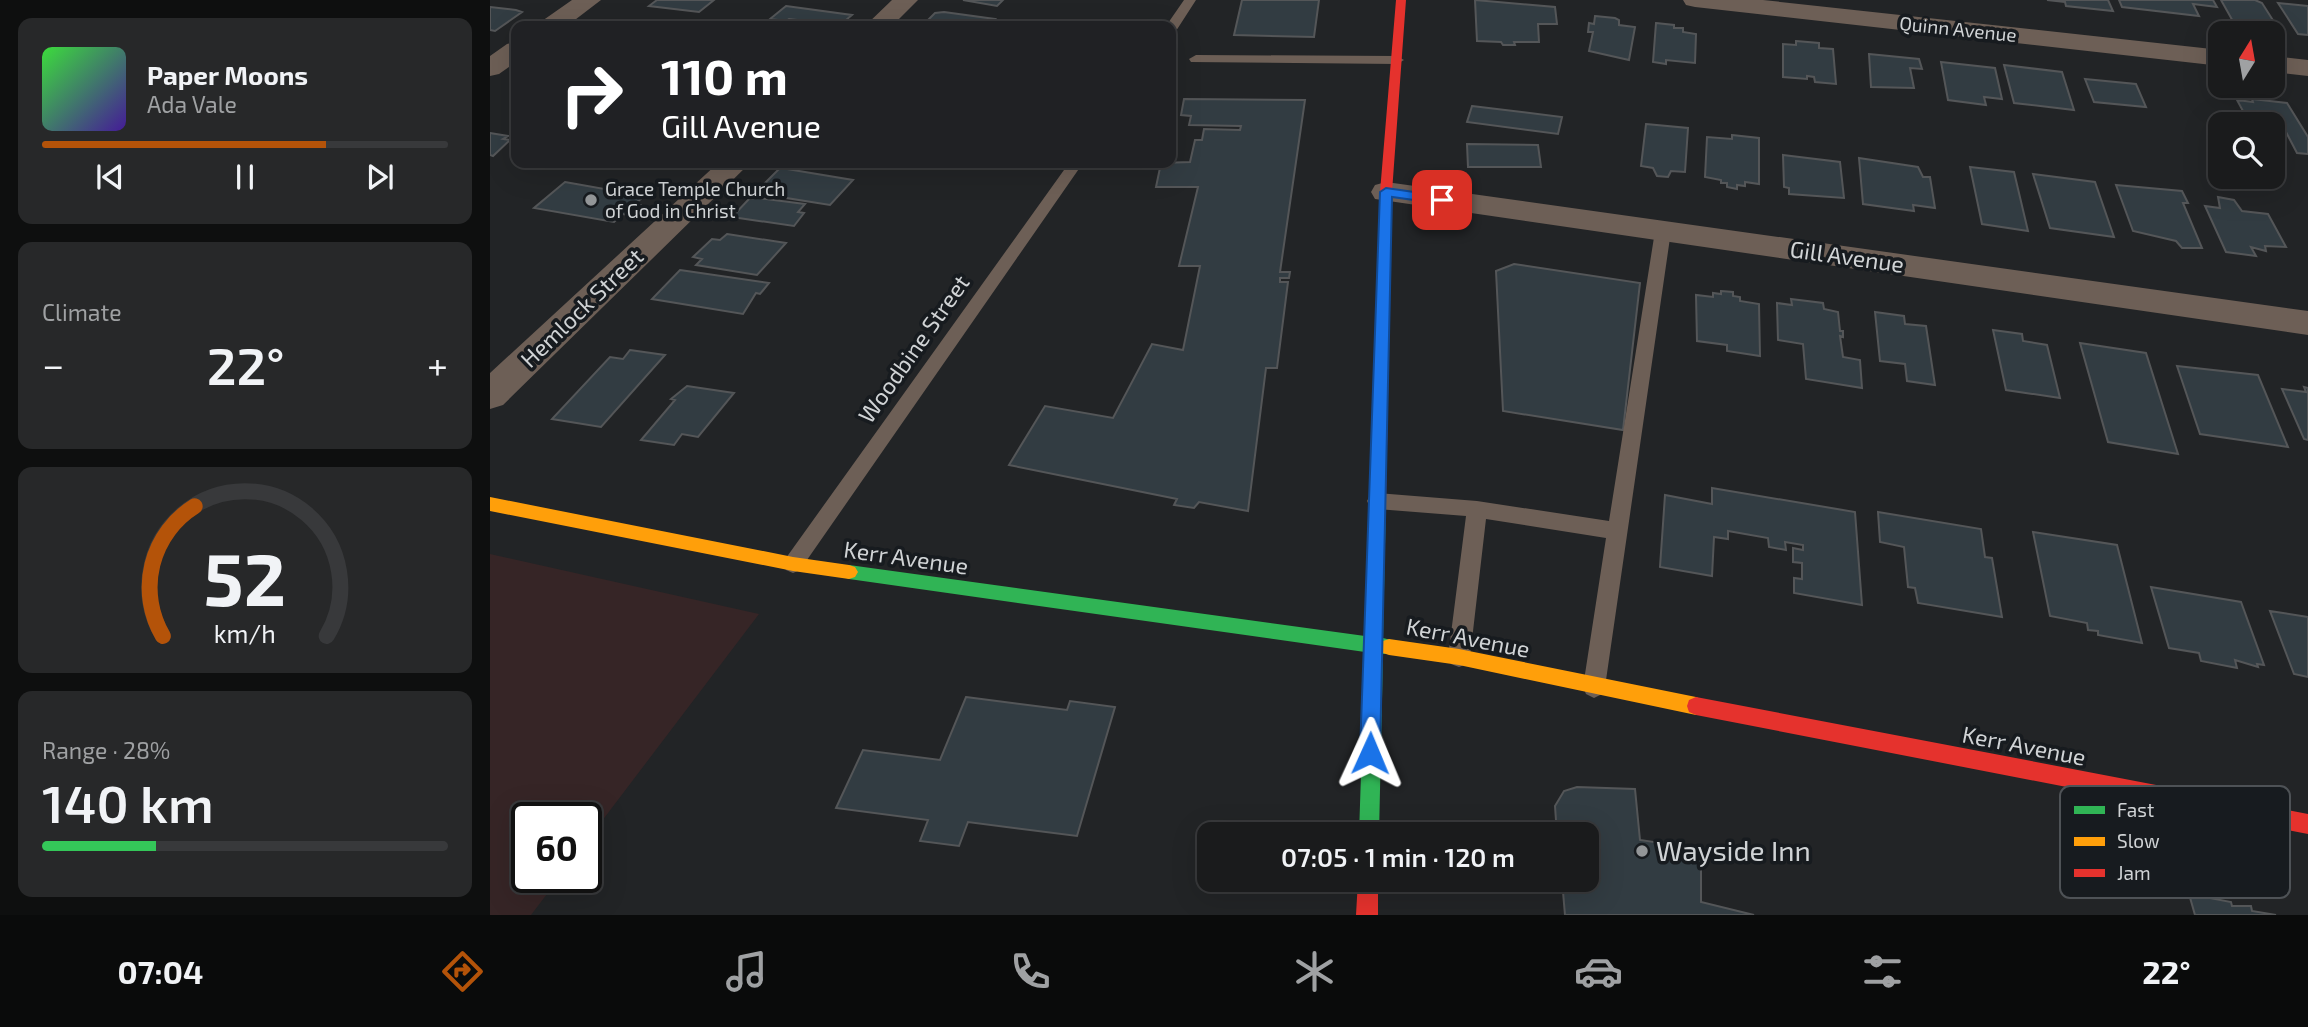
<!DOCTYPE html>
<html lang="en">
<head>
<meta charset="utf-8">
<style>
  body { margin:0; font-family:"Exo 2",sans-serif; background:#272829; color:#f1f3f6; height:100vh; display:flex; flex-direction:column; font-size:26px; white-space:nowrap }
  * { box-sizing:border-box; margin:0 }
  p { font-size:23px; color:#9fa1a3 }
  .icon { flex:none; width:38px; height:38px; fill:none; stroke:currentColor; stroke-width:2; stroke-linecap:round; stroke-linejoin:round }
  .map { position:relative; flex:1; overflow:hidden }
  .sheet { display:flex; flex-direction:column; gap:18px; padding:18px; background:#0e0f0f; width:490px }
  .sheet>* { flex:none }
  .guide { position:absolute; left:21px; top:21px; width:665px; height:147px; border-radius:14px; box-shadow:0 7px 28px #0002,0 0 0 2px #38393b; background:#202124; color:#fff; overflow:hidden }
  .needle { width:46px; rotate:11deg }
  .buttons { position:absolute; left:1718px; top:21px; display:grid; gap:14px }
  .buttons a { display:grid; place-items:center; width:77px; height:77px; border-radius:14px; background:#1a1b1c; box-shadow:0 7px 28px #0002,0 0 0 2px #38393b; font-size:35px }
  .speed { position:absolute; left:21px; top:802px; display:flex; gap:14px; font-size:35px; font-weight:700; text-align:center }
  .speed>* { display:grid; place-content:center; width:91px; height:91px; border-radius:50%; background:#1a1b1c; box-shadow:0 7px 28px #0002,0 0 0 2px #38393b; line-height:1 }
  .speed .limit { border:4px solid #111; border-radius:10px; background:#fff; color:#111 }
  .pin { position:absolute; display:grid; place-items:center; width:60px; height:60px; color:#fff; margin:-30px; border-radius:14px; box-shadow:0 4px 10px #0006 }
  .me { position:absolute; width:77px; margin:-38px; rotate:1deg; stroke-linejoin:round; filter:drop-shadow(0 0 5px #0008) }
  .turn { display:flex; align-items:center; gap:24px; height:147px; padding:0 35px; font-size:32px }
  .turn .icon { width:91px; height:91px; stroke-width:2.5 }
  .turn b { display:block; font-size:49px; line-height:60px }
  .big { font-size:52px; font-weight:600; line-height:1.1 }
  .sheet .widget { flex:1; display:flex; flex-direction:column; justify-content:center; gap:10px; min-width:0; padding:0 24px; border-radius:14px; background:#272829 }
  .sheet .dial { align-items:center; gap:0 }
  .dial svg { height:182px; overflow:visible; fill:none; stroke:#38393b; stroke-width:7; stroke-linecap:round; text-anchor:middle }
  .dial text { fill:#f1f3f6; stroke:none }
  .song { display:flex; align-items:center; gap:21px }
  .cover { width:84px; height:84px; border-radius:10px; background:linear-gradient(135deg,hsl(120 70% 55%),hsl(260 70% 35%)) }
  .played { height:7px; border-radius:4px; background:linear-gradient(90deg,#b45309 70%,#38393b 70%) }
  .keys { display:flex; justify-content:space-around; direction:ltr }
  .heat { display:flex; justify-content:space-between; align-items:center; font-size:38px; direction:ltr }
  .charge { height:10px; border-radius:5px; background:linear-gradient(90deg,#34c759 28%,#38393b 0) }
  .trip { position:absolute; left:707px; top:822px; width:402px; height:70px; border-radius:14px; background:#1a1b1c; box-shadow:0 7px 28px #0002,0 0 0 2px #38393b; font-weight:600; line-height:70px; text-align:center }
  .menu { display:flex; height:112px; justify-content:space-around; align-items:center; background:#0a0b0b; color:#9fa1a3 }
  .menu .icon { width:49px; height:49px }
  .menu .selected { color:#b45309 }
  .menu b { font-size:32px; color:#f1f3f6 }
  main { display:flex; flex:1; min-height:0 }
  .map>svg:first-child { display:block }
  .education { fill:#362526 }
  .building { fill:#323c42; stroke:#545658; stroke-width:2 }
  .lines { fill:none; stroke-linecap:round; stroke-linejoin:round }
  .lane { fill:#6d5f56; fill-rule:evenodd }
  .street { fill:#6d5f56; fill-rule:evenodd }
  .fast { fill:#30b455; fill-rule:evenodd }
  .slow { fill:#ff9f0a; fill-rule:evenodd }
  .jam { fill:#e5322d; fill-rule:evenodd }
  .route { fill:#1a73e8; stroke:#114b97; stroke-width:2 }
  .poi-dot { fill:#939698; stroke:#171b1f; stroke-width:2.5 }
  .labels { text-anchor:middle; stroke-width:7; stroke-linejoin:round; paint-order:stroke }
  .far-street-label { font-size:19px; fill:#d0d3d5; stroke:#171b1f }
  .far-poi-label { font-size:19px; fill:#d0d3d5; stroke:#171b1f; text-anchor:start }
  .street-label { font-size:23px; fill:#d0d3d5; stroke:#171b1f }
  .near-poi-label { font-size:28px; fill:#d0d3d5; stroke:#171b1f; text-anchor:start }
  .key { fill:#171b1f; stroke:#4e5256; stroke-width:2 }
  .key-label { font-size:19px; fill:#d0d3d5 }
</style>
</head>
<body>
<main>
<section class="sheet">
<div class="widget">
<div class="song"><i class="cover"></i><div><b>Paper Moons</b><p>Ada Vale</p></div></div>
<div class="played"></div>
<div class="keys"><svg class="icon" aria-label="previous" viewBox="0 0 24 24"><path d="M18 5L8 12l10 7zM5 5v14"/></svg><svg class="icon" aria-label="pause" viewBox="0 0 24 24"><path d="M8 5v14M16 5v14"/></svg><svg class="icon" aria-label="next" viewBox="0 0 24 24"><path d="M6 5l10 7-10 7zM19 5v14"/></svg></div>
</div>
<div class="widget"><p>Climate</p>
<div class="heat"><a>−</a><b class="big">22°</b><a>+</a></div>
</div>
<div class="widget dial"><svg viewBox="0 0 100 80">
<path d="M14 69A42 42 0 1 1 86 69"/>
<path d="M14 69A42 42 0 0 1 28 12" stroke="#b45309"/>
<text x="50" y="56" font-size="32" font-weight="700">52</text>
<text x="50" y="72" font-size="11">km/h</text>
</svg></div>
<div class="widget"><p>Range · 28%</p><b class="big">140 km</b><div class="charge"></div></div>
</section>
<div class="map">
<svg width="1818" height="915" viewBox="0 0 1818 915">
  <rect width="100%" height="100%" fill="#222426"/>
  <path class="education" d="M0 554 269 614 96 842V817H37V877H70L41 915H0Z"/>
  <path class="building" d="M167 0H224L209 12 159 6Z
    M473 0H513L507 6Z
    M752 0H829L824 37 744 35Z
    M985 0 1065 7 1067 24H1048L1049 42H1024L1025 45H1013L1011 42 987 41Z
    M1557 0H1618L1623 11 1576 6 1575 2Z
    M1629 0H1723L1727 7 1703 4 1709 16 1632 7Z
    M1731 0H1765L1772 3 1793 36 1749 32Z
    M1788 3 1818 6V35L1808 34Z
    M296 6 362 15 350 25 299 19 296 21 280 19Z
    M0 7 26 10 32 12 5 31 0 30Z
    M454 12 505 19 498 26H439L443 22H436L445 13Z
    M1105 16 1125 18 1129 20V25L1145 27 1139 60 1099 51 1103 32H1098L1099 23 1104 24Z
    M1166 23 1184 25V28H1193V32L1206 34 1205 63 1176 60V64L1163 62Z
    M1306 41 1329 43V48L1343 49 1346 84 1325 82 1324 77 1317 76V79L1293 77V44L1306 45Z
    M1379 54 1429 59 1432 69 1420 68 1424 88 1381 87Z
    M1451 62 1505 68 1512 99 1494 97 1496 105 1458 100Z
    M1514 65 1572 72 1584 110 1524 103Z
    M1595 79 1646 84 1656 107 1604 102Z
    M694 99 815 100 790 272H800L799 278H790V282H798L787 368H776L758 511 709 502 704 508 684 505 687 499 519 465 555 406 623 418 662 344 693 350 710 266H689L708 187H666L671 163 700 162 705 140H712L714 129 750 130 751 126 699 125 701 116 691 115Z
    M1762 99 1797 103 1818 137V154L1807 153 1796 132 1783 131V124H1760L1747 100 1763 102Z
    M982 106 1072 117 1068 134 977 122Z
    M1156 124 1198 128 1195 172 1181 171 1178 177 1167 176 1163 168 1151 166Z
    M0 133 18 136 13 139 20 140 3 156 0 155Z
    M1242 135 1269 138V184L1255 182V186L1247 185V189L1237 187V183H1231V180L1215 177 1217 137 1242 139Z
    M977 144 1048 145 1051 167H978Z
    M1293 155 1350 162 1354 198 1299 194V188L1294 187Z
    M1369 158 1428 167 1433 177H1440L1445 208 1423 205 1424 211 1373 204Z
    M1480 167 1524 172 1538 231 1492 224Z
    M289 169H297L363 180 340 205 265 193Z
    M1543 174 1605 182 1624 237 1560 228Z
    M75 182 154 196 145 204 150 205 138 215 133 214 124 222 44 208Z
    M1626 185 1692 191 1698 203H1693L1712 248H1692L1686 241 1643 231Z
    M1728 197 1744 200 1752 211 1778 214 1796 247 1775 246 1776 251 1761 247 1766 256 1736 252 1715 206 1730 208Z
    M268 198 315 204 308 212 314 213 304 226 242 217 259 199Z
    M237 234 296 243 267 275 206 265 212 259 203 257 222 239 230 240Z
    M1024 264 1150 283 1133 430 1013 411 1006 271Z
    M190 270 279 283 270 294 266 293 253 314 162 299Z
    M1231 291 1243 292V296L1250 297V301L1269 304 1270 356 1237 351V345L1207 341 1206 295 1223 297V293L1231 294Z
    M1301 299 1333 303 1334 309 1348 312 1350 331H1353V337L1350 336 1353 357 1370 360 1372 388 1316 379 1313 344 1288 340 1287 303 1302 305Z
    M1385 312 1414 316 1415 324 1436 326 1445 385 1417 381 1415 364 1390 361Z
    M1503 330 1532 334 1533 341 1557 345 1570 398 1516 390Z
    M1590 343 1656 353 1688 454 1618 442Z
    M140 350 175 355 111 427 62 419 120 357 133 359Z
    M1687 366 1768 375 1798 447 1710 434Z
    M197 386 244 393 208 437 192 434 184 445 151 440 185 400 181 399Z
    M1814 387 1818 388V440L1814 439 1792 389 1816 392Z
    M1222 488 1365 512 1372 605 1304 593V578L1312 579V563L1303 562V548L1313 550V545L1295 542 1296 550 1279 547 1278 538 1238 531V539L1224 537 1222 576 1170 567 1175 495 1222 504Z
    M1388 512 1491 529 1495 557 1502 558 1512 617 1428 603 1425 588 1418 587 1414 547 1390 542Z
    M1543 532 1627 545 1652 643 1608 635V631L1598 630 1597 623 1560 616Z
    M1661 587 1751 602 1774 665 1767 664 1768 667 1745 660 1747 668 1711 661 1709 653 1679 648Z
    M1780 611 1818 617V677L1804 674Z
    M476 697 577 710 580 701 625 707 587 836 478 822 469 846 430 841 438 820 346 808 373 750 450 760Z
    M1087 787 1145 789 1150 840 1204 848 1211 852V902L1264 915H1075L1072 880H1097V835H1067L1065 806 1074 791Z
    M1699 894 1741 902 1742 906H1761L1762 911 1786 915H1705Z"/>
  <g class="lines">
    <path class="lane" d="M694 0H706L686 31 681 32V26H676Z
      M706 55 907 56 914 60 907 64 701 62 699 59Z
      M579 163H593L310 570 303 573 296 570 293 564 296 558Z
      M1173 226 1181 231 1115 687 1112 694 1104 698 1096 694 1093 687 1116 538 996 519 980 657 977 664 969 667 961 664 958 657 976 516 887 509 880 507 877 501 880 495 887 493 987 501 1119 521 1165 231Z"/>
    <path class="street" d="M82 0H111L77 26H48L52 21Z
      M402 0H428L402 26H375Z
      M1193 0H1273L1731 50V66L1205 7 1196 5Z
      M26 42V62L9 74 0 76V56L17 44Z
      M1783 56 1818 60V76L1783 72Z
      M228 163H260L13 405 0 409V373Z
      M896 182 1818 311V335L885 199 881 192 885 185Z"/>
    <path class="fast" d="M888 492 894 494 896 499 893 638 905 641 908 647 905 653 893 654 889 835H869L875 652 359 579 353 577 350 572 353 567 359 565 875 636 880 499 882 494Z"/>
    <path class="slow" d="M0 497 303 557 359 565 365 567 368 572 365 577 359 579 303 571 0 511Z
      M899 639 969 649 1206 697 1213 700 1215 706 1213 712 1206 715 969 665 899 655 893 653 890 647 893 641Z"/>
    <path class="jam" d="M906 0H916L902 192 896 499 894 504H882L880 499 890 192Z
      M1206 697 1818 814V834L1206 715 1199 712 1197 706 1199 700Z
      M868 880H888V915H866Z"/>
  </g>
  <path class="route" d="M896 188 952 196 958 200 952 204 902 197 890 753 887 760 880 762 873 760 870 753 890 192Z"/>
  <g class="poi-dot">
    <circle cx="101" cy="200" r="7"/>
    <circle cx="1152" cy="851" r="7"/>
  </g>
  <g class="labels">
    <g class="far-street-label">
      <text transform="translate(1468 29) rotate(6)" y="7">Quinn Avenue</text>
    </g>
    <g class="far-poi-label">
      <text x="115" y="196">Grace Temple Church<tspan x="115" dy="22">of God in Christ</tspan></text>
    </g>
    <g class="street-label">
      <text transform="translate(1357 257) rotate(8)" y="8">Gill Avenue</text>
      <text transform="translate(92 308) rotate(-44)" y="8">Hemlock Street</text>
      <text transform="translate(424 349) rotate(-55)" y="8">Woodbine Street</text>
      <text transform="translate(416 558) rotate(8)" y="8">Kerr Avenue</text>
      <text transform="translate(978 638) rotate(11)" y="8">Kerr Avenue</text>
      <text transform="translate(1534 746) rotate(11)" y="8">Kerr Avenue</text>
    </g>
    <g class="near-poi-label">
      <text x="1166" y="861">Wayside Inn</text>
    </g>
  </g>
  <rect x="1570" y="786" width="230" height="112" rx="10" class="key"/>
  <rect x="1584" y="806" width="31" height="8" fill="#30b455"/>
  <rect x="1584" y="837" width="31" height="9" fill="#ff9f0a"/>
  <rect x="1584" y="869" width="31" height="8" fill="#e5322d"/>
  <g class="key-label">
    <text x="1627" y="817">Fast</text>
    <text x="1627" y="848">Slow</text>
    <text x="1627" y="880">Jam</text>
  </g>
</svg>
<div class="buttons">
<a><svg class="needle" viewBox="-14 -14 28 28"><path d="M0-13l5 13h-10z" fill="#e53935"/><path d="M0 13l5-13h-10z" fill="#9fa1a3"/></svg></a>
<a><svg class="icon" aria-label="search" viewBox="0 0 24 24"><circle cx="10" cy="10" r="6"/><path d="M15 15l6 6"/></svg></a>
</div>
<div class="speed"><div class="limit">60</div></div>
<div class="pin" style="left:952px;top:200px;background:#d93025"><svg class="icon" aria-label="arrive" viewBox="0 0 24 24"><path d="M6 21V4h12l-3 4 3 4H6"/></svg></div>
<svg class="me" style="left:880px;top:753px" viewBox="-20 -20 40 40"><path d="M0-17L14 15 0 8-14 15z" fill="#1a73e8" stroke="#fff" stroke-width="4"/></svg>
<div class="trip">07:05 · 1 min · 120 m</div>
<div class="guide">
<div class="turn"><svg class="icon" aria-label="right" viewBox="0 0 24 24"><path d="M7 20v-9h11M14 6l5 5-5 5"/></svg><div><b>110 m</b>Gill Avenue</div></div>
</div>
</div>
</main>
<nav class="menu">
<b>07:04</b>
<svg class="icon selected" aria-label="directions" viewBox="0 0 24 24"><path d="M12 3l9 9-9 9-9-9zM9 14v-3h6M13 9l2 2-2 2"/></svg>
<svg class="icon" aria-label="music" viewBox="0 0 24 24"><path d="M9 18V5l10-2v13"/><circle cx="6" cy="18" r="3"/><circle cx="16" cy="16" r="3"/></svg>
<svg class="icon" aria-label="phone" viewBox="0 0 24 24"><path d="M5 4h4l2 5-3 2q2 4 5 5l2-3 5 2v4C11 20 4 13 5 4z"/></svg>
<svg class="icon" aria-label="climate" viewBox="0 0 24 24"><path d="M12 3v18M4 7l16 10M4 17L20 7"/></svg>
<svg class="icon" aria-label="car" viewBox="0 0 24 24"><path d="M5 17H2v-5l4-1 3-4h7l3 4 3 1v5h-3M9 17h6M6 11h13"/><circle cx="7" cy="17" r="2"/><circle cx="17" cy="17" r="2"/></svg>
<svg class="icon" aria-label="filters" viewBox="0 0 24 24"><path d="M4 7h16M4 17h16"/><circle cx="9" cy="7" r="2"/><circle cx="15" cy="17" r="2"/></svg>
<b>22°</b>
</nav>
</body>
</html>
